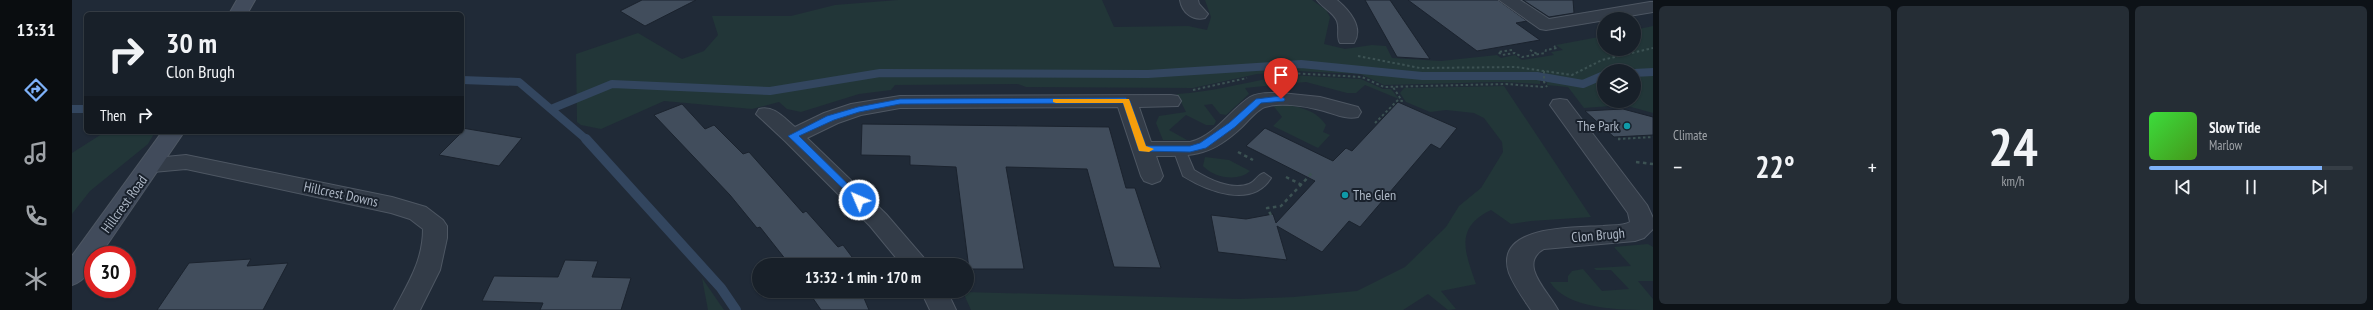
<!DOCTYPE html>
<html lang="en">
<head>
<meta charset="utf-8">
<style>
  body { margin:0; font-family:"PT Sans Narrow",sans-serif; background:#252d35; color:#f1f3f6; height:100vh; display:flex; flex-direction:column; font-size:15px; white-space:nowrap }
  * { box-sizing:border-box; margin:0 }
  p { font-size:13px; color:#9fa3a8 }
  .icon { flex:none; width:22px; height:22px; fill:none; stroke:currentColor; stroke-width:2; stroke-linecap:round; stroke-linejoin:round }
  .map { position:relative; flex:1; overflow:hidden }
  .details { display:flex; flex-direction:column; gap:6px; padding:6px; background:#0d1217; width:720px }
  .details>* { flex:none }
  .banner { position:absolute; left:12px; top:12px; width:380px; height:122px; border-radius:6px; box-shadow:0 1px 3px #0004,0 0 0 1px #363e46; background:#182029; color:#f1f3f6; overflow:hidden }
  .fabs { position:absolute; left:1525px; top:12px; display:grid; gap:8px }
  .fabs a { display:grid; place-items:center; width:44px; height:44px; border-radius:50%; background:#182029; box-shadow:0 1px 3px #0004,0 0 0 1px #363e46; font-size:20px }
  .speed { position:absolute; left:12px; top:246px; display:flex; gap:8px; font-size:20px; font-weight:700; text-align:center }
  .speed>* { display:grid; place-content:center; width:52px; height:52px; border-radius:50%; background:#182029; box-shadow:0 1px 3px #0004,0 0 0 1px #363e46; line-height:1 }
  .speed .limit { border:6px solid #d22; background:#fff; color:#111 }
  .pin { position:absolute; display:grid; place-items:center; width:34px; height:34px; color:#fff; margin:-41px -17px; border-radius:50% 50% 50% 0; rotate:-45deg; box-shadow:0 0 4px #0007 }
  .pin .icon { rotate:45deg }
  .me { position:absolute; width:44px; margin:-22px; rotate:315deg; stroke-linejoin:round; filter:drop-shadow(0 0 3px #0008) }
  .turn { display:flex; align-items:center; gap:14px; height:84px; padding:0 16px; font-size:18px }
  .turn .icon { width:52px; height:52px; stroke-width:2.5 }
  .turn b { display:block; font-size:28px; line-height:34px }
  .then { display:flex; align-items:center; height:38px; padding:0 16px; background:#0003; gap:8px; font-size:15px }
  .big { font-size:30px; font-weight:700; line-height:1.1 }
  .details .widget { flex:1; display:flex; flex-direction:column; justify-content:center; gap:6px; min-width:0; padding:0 14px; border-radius:6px; background:#252d35 }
  .details .dial { align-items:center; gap:0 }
  .dial b { font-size:52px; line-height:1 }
  .song { display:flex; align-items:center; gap:12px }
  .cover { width:48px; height:48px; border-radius:6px; background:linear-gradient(135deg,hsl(120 70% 55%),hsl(100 70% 35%)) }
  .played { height:4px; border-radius:2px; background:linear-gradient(90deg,#7eb1f9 85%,#363e46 85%) }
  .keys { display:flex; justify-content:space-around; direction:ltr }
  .heat { display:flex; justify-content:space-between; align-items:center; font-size:22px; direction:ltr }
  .details .tiles { flex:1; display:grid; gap:6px; grid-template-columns:repeat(3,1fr) }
  .trip { position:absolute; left:680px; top:258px; width:222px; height:40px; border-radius:20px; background:#182029; box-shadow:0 1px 3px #0004,0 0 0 1px #363e46; font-weight:700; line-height:40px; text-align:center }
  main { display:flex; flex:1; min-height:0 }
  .dock { display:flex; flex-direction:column; width:72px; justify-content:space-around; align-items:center; background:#0a0d10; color:#9fa3a8 }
  .dock .icon { width:28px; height:28px }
  .dock .on { color:#7eb1f9 }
  .dock b { font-size:18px; color:#f1f3f6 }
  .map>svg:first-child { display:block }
  .green { fill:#223638; fill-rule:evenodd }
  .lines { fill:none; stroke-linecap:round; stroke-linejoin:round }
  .stream-far1 { stroke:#33465f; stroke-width:8 }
  .stream { stroke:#33465f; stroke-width:10 }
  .building { fill:#414d5c; stroke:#1b232e }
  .lane-casing { stroke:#4e5763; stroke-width:2 }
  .street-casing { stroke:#4e5763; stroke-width:2 }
  .secondary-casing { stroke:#4e5763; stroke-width:2 }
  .path-far1 { stroke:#3c5253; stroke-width:2; stroke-dasharray:2.5 2.5; stroke-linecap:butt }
  .path { stroke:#3c5253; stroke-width:2.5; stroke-dasharray:3.5 3.5; stroke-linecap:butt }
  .lane { fill:#333c48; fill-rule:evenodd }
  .street { fill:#333c48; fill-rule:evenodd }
  .secondary { fill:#414b5b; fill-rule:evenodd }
  .route { fill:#1a73e8; stroke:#114b97 }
  .slow { fill:#f59e0b }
  .culture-dot { fill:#0f9aa8; stroke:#19212c; stroke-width:1.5 }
  .labels { text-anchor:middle; stroke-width:4; stroke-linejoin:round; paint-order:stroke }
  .poi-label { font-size:14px; fill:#adb7c5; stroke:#19212c; text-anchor:end }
  .street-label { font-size:14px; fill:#adb7c5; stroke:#19212c }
</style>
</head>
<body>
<main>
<nav class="dock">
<b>13:31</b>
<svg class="icon on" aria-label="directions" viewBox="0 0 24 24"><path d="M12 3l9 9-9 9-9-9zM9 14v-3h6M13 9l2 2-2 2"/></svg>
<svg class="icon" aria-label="music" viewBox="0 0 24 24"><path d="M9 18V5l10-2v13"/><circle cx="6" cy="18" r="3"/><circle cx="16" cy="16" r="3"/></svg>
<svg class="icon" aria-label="phone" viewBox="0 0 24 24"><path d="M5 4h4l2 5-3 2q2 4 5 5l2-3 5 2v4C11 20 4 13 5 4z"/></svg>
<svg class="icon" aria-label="climate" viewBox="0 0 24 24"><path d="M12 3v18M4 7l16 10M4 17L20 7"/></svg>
</nav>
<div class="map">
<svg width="1581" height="310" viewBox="0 0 1581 310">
  <rect width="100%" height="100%" fill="#202a37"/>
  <path class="green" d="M826 0H1030L1042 27 1116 26 1135 30 1139 17 1133 0H1240L1254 10 1258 17 1252 44 1273 49 1300 45 1314 46 1320 58 1369 61 1425 55 1429 58 1443 55 1450 60 1482 55 1479 52 1491 50 1484 45 1532 36V49H1562V30L1581 26V113L1552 105 1512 108 1496 87 1475 85V74L1468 72V84L1428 82 1312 85 1288 74 1225 71 1185 74 1121 88 954 87 946 84 823 85 819 90 787 94 729 112 715 109 707 102 680 109 592 101 529 129 509 125 505 122 504 54 566 33 610 59 632 51 646 35 640 16H719L763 5ZM1532 71H1562V101H1532Z
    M1220 75 1289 79 1311 89H1319L1327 99 1293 85 1284 93H1275L1234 82 1173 88 1177 94 1154 115 1148 114 1140 104 1132 105 1144 121 1142 125H1134L1114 115 1097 130 1115 140H1091L1084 123 1087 116 1114 112 1105 94C1144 92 1181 80 1220 75Z
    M1432 86 1519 217 1459 221 1439 224 1419 210C1382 228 1393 252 1404 284L1369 291 1384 309 1376 310 1356 294 1331 310H899L891 292 1168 299 1222 297 1285 291 1333 267 1374 227 1387 206 1409 188 1431 152 1430 142 1412 118 1402 113 1374 110 1358 112 1334 102 1328 93 1332 88Z
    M1200 104C1219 104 1243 108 1254 125L1251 132 1258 135 1246 148 1201 126 1210 117Z
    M33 132H83L76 144 18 191 0 214V153Z
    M1133 157 1157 160 1178 171C1166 182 1142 178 1131 166Z
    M1576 244 1581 247V281H1566L1581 299V310C1551 310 1495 310 1478 282H1496V276L1500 271 1511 269 1530 291 1557 289 1539 270H1524L1522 268 1559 266 1542 247Z
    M630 278 652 310H636Z"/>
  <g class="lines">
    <path class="stream-far1" d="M1562 73 1581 72
      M390 80 447 82 515 140
      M0 109H14
      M479 109 540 84 698 91 808 73 1076 74 1229 64 1350 76H1465L1511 84 1532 75"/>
    <path class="stream" d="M514 139 649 288 664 310"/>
  </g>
  <path class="building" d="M570 0H624L573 26 548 11Z
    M1293 0H1318L1358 59 1325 57Z
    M1336 0H1426L1455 21 1444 23 1468 40 1405 51Z
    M1451 0H1501L1502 13 1477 17Z
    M1326 102 1385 128 1368 149 1359 144 1288 227 1277 221 1250 252 1205 226 1215 260 1146 252 1139 215 1174 219 1201 214 1204 223 1243 181 1174 146 1193 128 1261 161 1274 148 1280 151Z
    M610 104 633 129 642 125 671 154 677 152 731 213 734 211 766 247 771 245 786 265H718L688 227 685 228 658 195 582 115Z
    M1551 109 1581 117V135L1542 137 1513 111Z
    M790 124 1037 127 1054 188H1063L1089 268 1042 267 1015 169 934 167 952 269H897L884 167 838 165V156L789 155Z
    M390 128 450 138 427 166 367 155 390 132Z
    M179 259 175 266 216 263 191 310H85L117 263Z
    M493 260 526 261 520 277 559 278 549 310H468L471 303 410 301 422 276 486 277Z
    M736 291H789L797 310H749Z"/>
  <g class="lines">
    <g class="lane-casing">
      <path id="lane" d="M1107 145 1113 149 1122 170C1136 179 1160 191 1177 184 1183 182 1185 175 1192 173L1199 178C1180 209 1135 191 1111 176L1101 149Z"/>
    </g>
    <g class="street-casing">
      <path id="street" d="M1108 0H1126L1127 4 1136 14 1133 18C1121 21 1110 13 1108 0Z
        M1245 0H1265C1277 10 1292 27 1282 43H1268C1264 37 1268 29 1265 21 1261 12 1251 8 1245 0Z
        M1427 0H1448L1477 19 1578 2H1581V12L1474 30 1468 29Z
        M1209 93 1248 97 1286 107 1289 112 1286 117C1273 120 1261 113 1248 110 1233 106 1208 102 1193 107 1186 109 1176 121 1170 127 1140 155 1124 156 1084 156L1091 176 1088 181 1080 184 1072 181 1069 176 1046 107 828 108 789 115 766 123 735 138 814 214 858 265H830L798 226 713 141 684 114 687 109C702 105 712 118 723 127L752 113 779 104 828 96 1099 95 1106 96 1109 101 1106 106 1067 107 1079 142H1118C1143 136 1158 110 1178 97 1186 92 1200 93 1209 93Z
        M1488 99 1495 100 1575 205 1581 218V229L1572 238 1563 241 1472 249C1445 264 1477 292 1486 310H1459C1451 298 1442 286 1437 273 1421 224 1504 228 1531 226 1539 225 1551 226 1558 222L1556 213 1478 105 1481 100Z
        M114 155 320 197 354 207 371 220 375 226V238L368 270 348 310H322C336 283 351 261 351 229L338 219 319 213 114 169 81 172 73 169 70 164 73 159Z
        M849 291H875L884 310H858Z"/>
    </g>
    <g class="secondary-casing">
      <path id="secondary" d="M165 0H183L175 14H157Z
        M90 132H112L28 255H21C21 269 13 281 0 285V256Z"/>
    </g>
    <path class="path-far1" d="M1440 50 1426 52 1430 55 1443 53 1450 57 1473 53 1474 50 1485 48 1482 46
      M1458 50 1465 54
      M1286 56 1348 68 1444 67 1500 75 1530 60 1581 48
      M1472 71V82L1475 87
      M1196 75 1217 73 1290 77 1312 87 1434 84 1472 87
      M1121 90 1175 78
      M1303 123 1326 100 1330 101 1321 87
      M1546 139 1581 137"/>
    <path class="path" d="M1546 139H1548
      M1166 152 1181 160
      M1564 162 1581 164
      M1214 177 1230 185
      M1199 215 1195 208 1209 206 1240 173"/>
    <use href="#lane" class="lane"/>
    <use href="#street" class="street"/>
    <use href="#secondary" class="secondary"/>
  </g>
  <path class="route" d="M1209 96 1213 99 1212 101 1189 103 1163 127 1134 148 1118 152 1067 151 1051 103 828 104 787 112 762 120 727 136 790 198 791 200 787 204 716 136 755 116 786 107 828 99 1054 98 1058 101 1074 146H1118L1128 143 1157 123 1184 99Z"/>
  <path class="slow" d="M981 99H1057L1074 146 1082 149 1077 152 1067 151 1051 103H984L981 102Z"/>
  <g class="culture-dot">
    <circle cx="1555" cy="126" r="4"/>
    <circle cx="1273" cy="195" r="4"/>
  </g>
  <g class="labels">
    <g class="poi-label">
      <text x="1547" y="131">The Park</text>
      <text x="1281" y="200" text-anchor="start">The Glen</text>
    </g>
    <g class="street-label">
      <text transform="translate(269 194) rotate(12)" y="5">Hillcrest Downs</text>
      <text transform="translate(52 204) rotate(-54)" y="5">Hillcrest Road</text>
      <text transform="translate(1526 235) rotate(-5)" y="5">Clon Brugh</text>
    </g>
  </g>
</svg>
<div class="fabs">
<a><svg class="icon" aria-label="sound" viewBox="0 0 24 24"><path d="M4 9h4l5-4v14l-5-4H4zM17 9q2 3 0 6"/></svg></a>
<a><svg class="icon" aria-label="layers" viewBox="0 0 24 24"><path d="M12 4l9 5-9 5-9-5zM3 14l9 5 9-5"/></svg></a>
</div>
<div class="speed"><div class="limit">30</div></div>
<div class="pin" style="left:1209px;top:99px;background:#d93025"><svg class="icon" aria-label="arrive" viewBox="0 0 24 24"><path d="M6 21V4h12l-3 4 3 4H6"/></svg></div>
<svg class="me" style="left:787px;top:200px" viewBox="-20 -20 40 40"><circle r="17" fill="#1a73e8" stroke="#fff" stroke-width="3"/><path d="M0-11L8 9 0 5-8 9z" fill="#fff"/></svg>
<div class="trip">13:32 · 1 min · 170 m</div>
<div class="banner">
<div class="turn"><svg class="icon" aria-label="right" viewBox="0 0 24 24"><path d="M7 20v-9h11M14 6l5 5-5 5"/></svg><div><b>30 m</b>Clon Brugh</div></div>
<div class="then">Then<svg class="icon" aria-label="right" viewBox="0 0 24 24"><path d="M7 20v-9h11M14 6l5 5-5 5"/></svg></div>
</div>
</div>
<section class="details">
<div class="tiles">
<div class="widget"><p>Climate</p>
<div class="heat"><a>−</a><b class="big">22°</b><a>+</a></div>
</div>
<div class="widget dial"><b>24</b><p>km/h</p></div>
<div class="widget">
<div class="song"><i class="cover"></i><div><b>Slow Tide</b><p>Marlow</p></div></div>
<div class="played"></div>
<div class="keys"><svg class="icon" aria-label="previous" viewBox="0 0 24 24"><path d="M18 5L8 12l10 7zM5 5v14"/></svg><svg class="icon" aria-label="pause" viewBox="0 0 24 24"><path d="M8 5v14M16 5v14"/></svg><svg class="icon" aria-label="next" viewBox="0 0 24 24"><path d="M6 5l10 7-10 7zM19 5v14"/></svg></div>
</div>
</div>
</section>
</main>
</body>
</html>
